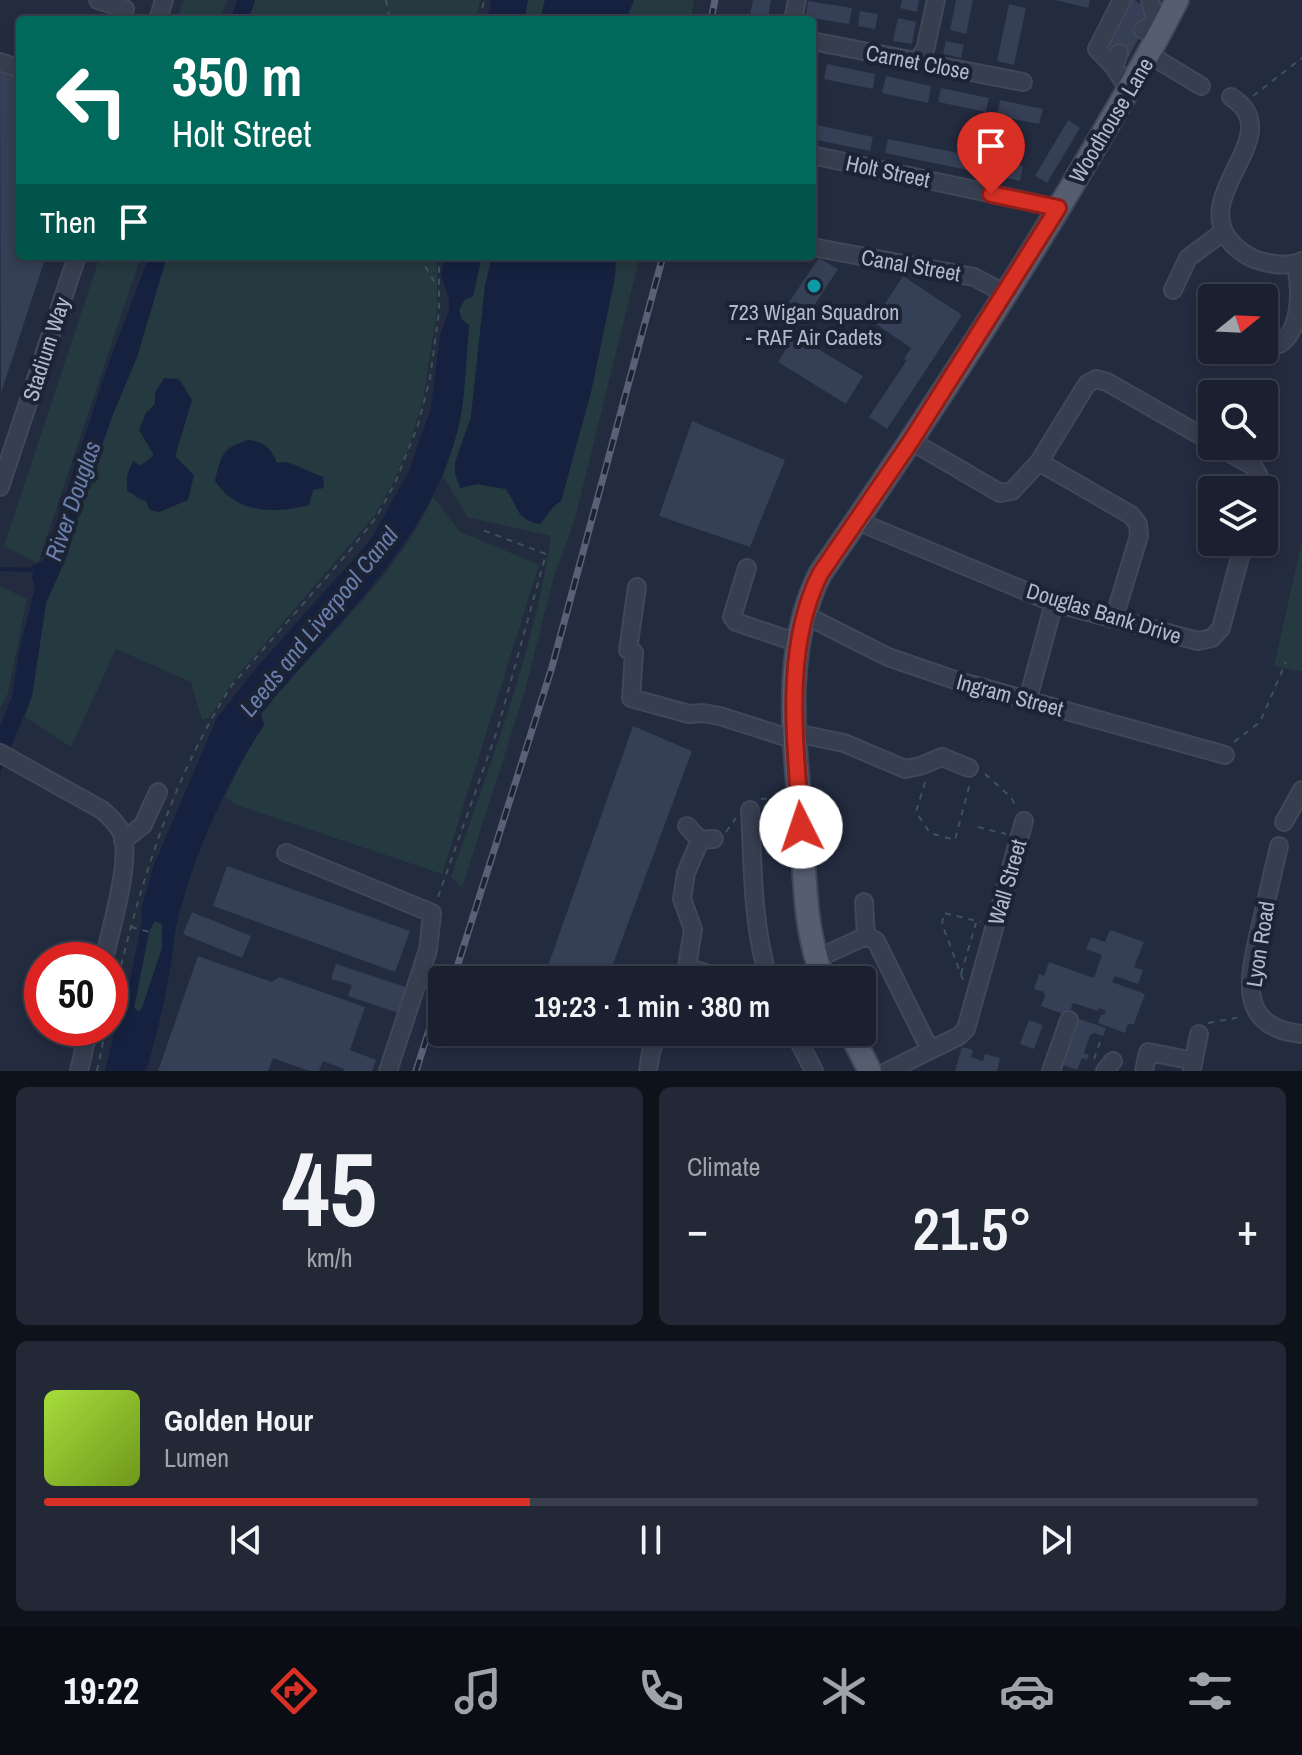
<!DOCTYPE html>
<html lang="en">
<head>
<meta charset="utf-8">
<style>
  body { margin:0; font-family:"Archivo Narrow",sans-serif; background:#232837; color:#f1f3f6; height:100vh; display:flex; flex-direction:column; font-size:30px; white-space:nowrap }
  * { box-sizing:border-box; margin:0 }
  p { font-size:26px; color:#9fa3aa }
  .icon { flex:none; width:44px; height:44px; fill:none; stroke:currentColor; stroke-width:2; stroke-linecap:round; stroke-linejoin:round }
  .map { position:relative; height:1071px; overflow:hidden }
  .sheet { display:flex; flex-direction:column; gap:16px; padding:16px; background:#0e121a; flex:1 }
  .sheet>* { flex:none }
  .hud { position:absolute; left:16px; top:16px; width:800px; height:244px; border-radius:8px; box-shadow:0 4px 12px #0003,0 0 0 2px #383e4b; background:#00695c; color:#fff; overflow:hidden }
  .needle { width:52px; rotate:72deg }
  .tools { position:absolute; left:1198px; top:284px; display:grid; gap:16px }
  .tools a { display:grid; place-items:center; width:80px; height:80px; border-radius:8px; background:#1a202f; box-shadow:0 4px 12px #0003,0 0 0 2px #383e4b; font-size:40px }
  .speed { position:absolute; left:24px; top:942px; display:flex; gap:16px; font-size:40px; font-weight:700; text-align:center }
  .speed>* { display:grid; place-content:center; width:104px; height:104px; border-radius:50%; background:#1a202f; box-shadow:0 4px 12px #0003,0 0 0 2px #383e4b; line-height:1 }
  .speed .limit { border:12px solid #d22; background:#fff; color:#111 }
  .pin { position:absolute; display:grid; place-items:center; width:68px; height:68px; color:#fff; margin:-82px -34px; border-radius:50% 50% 50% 0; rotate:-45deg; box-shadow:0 0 8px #0007 }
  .pin .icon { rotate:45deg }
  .me { position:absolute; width:88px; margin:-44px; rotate:356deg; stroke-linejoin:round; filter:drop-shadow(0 0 6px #0008) }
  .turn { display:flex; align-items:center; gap:28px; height:168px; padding:0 24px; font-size:36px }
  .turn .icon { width:104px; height:104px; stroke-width:2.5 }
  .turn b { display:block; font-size:56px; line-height:68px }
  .then { display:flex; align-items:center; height:76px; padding:0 24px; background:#0003; gap:16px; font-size:30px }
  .big { font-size:60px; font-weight:600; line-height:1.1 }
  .sheet .card { flex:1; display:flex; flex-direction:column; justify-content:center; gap:12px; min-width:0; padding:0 28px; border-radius:12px; background:#232837 }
  .sheet .dial { align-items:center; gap:0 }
  .dial b { font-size:104px; line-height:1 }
  .song { display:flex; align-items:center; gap:24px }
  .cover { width:96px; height:96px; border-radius:12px; background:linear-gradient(135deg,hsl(80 70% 55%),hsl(80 70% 35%)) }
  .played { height:8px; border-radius:4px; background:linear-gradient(90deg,#d93025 40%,#383e4b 40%) }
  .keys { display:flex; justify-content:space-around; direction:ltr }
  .heat { display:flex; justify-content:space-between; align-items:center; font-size:44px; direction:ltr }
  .sheet .tiles { flex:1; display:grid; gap:16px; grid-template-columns:1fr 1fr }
  .card:last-child { grid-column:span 2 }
  .trip { position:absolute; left:428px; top:966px; width:448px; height:80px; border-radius:8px; background:#1a202f; box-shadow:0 4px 12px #0003,0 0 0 2px #383e4b; font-weight:600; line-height:80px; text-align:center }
  .dock { display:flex; height:128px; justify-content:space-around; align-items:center; background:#0a0d13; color:#9fa3aa }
  .dock .icon { width:56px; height:56px }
  .dock .on { color:#d93025 }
  .dock b { font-size:36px; color:#f1f3f6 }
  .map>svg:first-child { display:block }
  .green { fill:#253940; fill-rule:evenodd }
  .water { fill:#15213e; fill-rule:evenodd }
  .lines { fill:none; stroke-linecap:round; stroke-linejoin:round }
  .stream { stroke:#15213e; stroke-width:4 }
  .building { fill:#353f55 }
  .minor-tunnel { stroke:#394054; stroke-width:16; stroke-dasharray:16 8; stroke-linecap:butt }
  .minor-casing { stroke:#404758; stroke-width:20 }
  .major-casing { stroke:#404758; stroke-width:26 }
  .path { stroke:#3e5358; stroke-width:2; stroke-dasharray:6 6; stroke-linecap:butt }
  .minor { stroke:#373e4f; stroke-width:16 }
  .major { stroke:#555d6f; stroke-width:22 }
  .rail-casing { stroke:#596176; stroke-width:7 }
  .rail { stroke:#1c2334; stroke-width:4; stroke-dasharray:12; stroke-linecap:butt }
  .route-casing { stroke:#8d1f18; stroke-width:20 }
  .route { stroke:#d93025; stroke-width:14 }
  .culture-dot { fill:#0f9aa8; stroke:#1c2334; stroke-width:3 }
  .labels { text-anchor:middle; stroke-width:8; stroke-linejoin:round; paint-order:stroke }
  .street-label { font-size:22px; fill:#b3b9ca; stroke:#1c2334 }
  .poi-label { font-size:22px; fill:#b3b9ca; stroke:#1c2334 }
  .water-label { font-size:24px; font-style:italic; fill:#6a7eab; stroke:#1c2334 }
</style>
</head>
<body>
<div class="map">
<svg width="1302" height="1071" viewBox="0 0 1302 1071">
  <rect width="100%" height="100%" fill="#232b3f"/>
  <path class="green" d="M184 0H227L220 20H177Z
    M255 0H480L476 20H249Z
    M528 0H545L540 20H524Z
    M634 0H694L691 20H630L629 12Z
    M100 256H141L38 563 4 546Z
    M167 256H437V312L423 400 408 449 393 482 375 515 237 676 209 718 202 720 191 682 116 649 71 747 25 717 32 696 46 603 68 553 82 502 113 414 137 357ZM155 393 192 400 175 456 146 501 135 498 134 461 140 466 154 455 146 413 155 404ZM248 440 271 451 276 463 286 462 302 467 220 459 229 447Z
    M482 256H492L485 286 471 417 455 463 460 488 477 484 506 489 521 516 561 501 591 392 615 277 616 256H640L574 522 554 576 525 691 462 888 451 877C489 766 534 653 551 536L467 517 443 476 462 408 469 325C460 320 457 311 462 302L473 296Z
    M433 497 459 531 539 565 442 874 236 805 225 797 244 756 264 725 261 714C317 644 396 579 433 497Z
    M1302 541V672L1274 666Z
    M0 586 27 599 8 693 0 708Z
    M155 921 162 923V948L142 1008 138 1012 134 1008 149 932Z"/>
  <path class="water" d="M237 0H255L248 20H231Z
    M491 0H528L524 20H487Z
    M545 0H634L629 12 630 20H540Z
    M149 256H167L137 357 113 414 82 502 68 553 46 603 32 696 0 773V727L12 697 19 652 35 588 32 577 34 571 27 569 44 560 107 368Z
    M445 256H482L473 296 465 299 459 310 461 319 469 325C466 359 466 396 458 429 428 547 334 622 261 714L264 725C225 785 192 857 176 927 173 941 173 955 170 970 164 1004 156 1038 146 1071H105L115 1029 125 1003 142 922 141 909 154 865 217 718 257 667 370 541 409 471 431 408 440 335 449 311V299L441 276ZM154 921 162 924V948L142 1008 138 1012 134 1007 149 932Z
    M492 256H616L615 277 591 392 561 501 554 506 540 524C516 520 519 507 506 489L477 484 460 488 455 473V463L471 417 485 286Z
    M164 378 179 379 192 400 175 456 194 475 188 500 159 512 150 510 146 501 127 491V475L133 461 141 466 154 455 139 430 146 413 155 404V393Z
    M248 440C264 441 271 449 277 463L286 462 323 477 324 488 313 490 309 505C274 514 237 514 215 481 221 455 222 450 248 440Z"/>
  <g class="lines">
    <path class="stream" d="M0 569 34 570"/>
  </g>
  <path class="building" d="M753 0H771L768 20H749Z
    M902 0H919L917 12 900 8Z
    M956 0H973L966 34 950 30Z
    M1055 0H1090L1088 8Z
    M1128 0H1134L1153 11 1128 58 1103 44Z
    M808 1 852 8 849 24 806 17Z
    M1009 4 1026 8 1014 65 997 61Z
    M860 11 878 14 875 29 858 26Z
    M898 18 916 22 912 44 893 41Z
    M946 41 964 45 961 58 943 54Z
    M812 58 817 59 814 78H812Z
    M827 64 875 74 873 89 824 79Z
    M0 68 20 75V256H46L1 393Z
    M886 76 931 86 928 103 882 93Z
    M941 88 989 98 986 112 938 102Z
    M1000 100 1043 109 1039 124 997 116Z
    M1068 120 1080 128 1047 183 1035 176Z
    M812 124 873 137 870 151 812 139Z
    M888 139 1023 166 1020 181 885 153Z
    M819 258 838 269 808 315 789 302Z
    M903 276 962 315 887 429 869 417 907 360 904 359 911 348 873 322Z
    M795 335 863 376 846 404 778 362Z
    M692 421 785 460 750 547 659 516Z
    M633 726 692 751 607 980H543Z
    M227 866 410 931 395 972 213 906Z
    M192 912 251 936 242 958 183 934Z
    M1110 930 1144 942 1134 967 1143 970 1138 984 1115 976 1112 982 1145 994 1134 1024H1128L1125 1033 1098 1023 1101 1014 1104 1015 1106 1011 1099 1008 1098 1011 1073 1003 1068 1016 1041 1006 1045 996 1044 992 1034 989 1039 974 1044 976 1049 962 1094 978 1102 955 1086 949 1091 937 1105 942Z
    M198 956 272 982 279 977 365 1007 350 1050 376 1060 372 1071H343L344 1069 323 1061 319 1071H309L273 1058 268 1071H158Z
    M336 964 412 989 404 1015 348 996 352 985 331 979Z
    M1079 1019 1106 1028 1103 1036 1094 1033 1090 1035 1084 1053 1089 1055 1087 1060 1082 1058 1077 1070 1063 1065Z
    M1029 1020 1043 1025 1034 1049 1020 1044Z
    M962 1047 973 1050 971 1057 983 1061 985 1054 1000 1058 997 1071H955Z"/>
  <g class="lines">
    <path class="minor-tunnel" d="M1119 53 1135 25 1143 30"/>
    <g class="minor-casing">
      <path id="minor" d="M98 0 125 9 121 20
        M1150 0 1156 22
        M158 20 164 0
        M793 20 797 0
        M1143 30 1156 22 1164 26
        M812 41 1023 82
        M1119 53 1114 67 1129 90
        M1150 55 1201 86
        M916 61 925 50 936 0
        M0 62 20 69
        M1114 67 1097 49 1122 0
        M1231 97C1290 134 1190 193 1230 241 1236 248 1245 255 1254 259 1269 264 1287 268 1302 261
        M812 155 1058 208
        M812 247 974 277 1006 294
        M1173 290 1188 258 1223 232
        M1280 344C1302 328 1301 290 1296 264
        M911 441 1000 493 1012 491 1039 462 1087 384 1096 379 1107 382 1212 442
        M1218 446 1253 466 1259 476 1258 490
        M1039 462 1131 515 1138 524 1139 536 1114 618
        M0 487 77 256
        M857 521 1054 603 1198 641 1212 638 1221 628 1244 542
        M747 568 732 617 736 622 798 643
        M637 587 628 650 634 653 631 698 689 714 703 713 720 716 795 740
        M803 614 888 657 955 680 1225 755
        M1028 699 1054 603
        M795 733 844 743 905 769 920 766 942 757 969 768
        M0 753 102 810C110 817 118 824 122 834 132 860 110 931 104 960
        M750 810C753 867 752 925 769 980
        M1284 822 1302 790
        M687 826 700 840 714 839
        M123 841 143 825 158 792
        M1279 846C1273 872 1267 898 1261 924 1250 973 1233 1027 1302 1034
        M286 853 432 913 428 950 388 1071
        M866 936 876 941 930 1050
        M816 959 866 936 864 902
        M687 967 727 980
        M680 980 687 967 693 929 682 899 686 873 700 840
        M794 1032 814 1071
        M1192 1069 1199 1034
        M79 1071 89 1028
        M648 1071 651 1052 658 1032
        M888 1071 959 1036 966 1029 1024 821
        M1051 1071 1069 1020
        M1105 1071 1113 1061
        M1144 1071 1148 1052 1194 1061"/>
    </g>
    <g class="major-casing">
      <path id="major" d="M824 980C805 934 805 884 802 835 796 749 780 653 820 574 908 447 993 318 1072 186 1108 124 1145 64 1177 0
        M850 1032 870 1071"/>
    </g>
    <path class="path" d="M386 0 390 20
      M480 20 484 0
      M1253 96 1302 58
      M419 256 437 286
      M1234 742 1260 722 1286 662
      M985 774 1011 797 1016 807
      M925 782 916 812 930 833 955 840 970 783
      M761 799 782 797
      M978 827 1006 834
      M726 832 736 818
      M438 897 497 731 546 554 480 529
      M131 927 153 933
      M961 974 976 923
      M963 980 942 924 944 913 981 922
      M110 1012C136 898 168 784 232 685L352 548 377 516 395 483 418 425 430 378 439 312V256
      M1208 1023 1241 1017
      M1094 1059 1101 1039
      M97 1071 106 1028"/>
    <use href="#minor" class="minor"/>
    <use href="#major" class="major"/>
    <g class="rail-casing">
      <path id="rail" d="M711 20 715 0
        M453 980 552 667 663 256
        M416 1071 442 989"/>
    </g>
    <use href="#rail" class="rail"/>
  </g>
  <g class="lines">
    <g class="route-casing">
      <path id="route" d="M801 827C796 744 782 651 820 574L911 441 1058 208 991 194"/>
    </g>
    <use href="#route" class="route"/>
  </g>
  <circle class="culture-dot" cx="814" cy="286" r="8"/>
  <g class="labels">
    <g class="street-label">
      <text transform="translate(918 62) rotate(11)" y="8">Carnet Close</text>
      <text transform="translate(1111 120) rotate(-59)" y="8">Woodhouse Lane</text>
      <text transform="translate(888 171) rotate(12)" y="8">Holt Street</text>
      <text transform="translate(911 265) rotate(10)" y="8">Canal Street</text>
      <text transform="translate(46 349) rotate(-72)" y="8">Stadium Way</text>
      <text transform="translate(1104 613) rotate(17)" y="8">Douglas Bank Drive</text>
      <text transform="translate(1010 695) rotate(15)" y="8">Ingram Street</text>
      <text transform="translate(1007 882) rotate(-74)" y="8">Wall Street</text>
      <text transform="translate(1260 944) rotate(-81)" y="8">Lyon Road</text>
    </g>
    <g class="poi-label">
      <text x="814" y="320">723 Wigan Squadron<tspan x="814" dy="25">- RAF Air Cadets</tspan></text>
    </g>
    <g class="water-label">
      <text transform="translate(73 501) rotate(-71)" y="8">River Douglas</text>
      <text transform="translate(319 622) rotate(-51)" y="8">Leeds and Liverpool Canal</text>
    </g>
  </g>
</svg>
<div class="tools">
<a><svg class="needle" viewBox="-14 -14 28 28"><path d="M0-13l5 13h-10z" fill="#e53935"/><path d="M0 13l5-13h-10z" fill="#9fa3aa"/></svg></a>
<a><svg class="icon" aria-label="search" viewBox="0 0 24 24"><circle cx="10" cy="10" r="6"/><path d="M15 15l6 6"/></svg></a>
<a><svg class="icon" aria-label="layers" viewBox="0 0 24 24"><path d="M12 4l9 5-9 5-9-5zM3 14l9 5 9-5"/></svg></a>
</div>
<div class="speed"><div class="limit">50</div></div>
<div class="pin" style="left:991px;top:194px;background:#d93025"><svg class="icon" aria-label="arrive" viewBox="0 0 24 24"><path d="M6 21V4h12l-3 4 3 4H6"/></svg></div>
<svg class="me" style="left:801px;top:827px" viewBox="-20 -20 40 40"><circle r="19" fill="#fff"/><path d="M0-13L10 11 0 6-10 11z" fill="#d93025"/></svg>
<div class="trip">19:23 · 1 min · 380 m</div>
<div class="hud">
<div class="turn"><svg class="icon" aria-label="left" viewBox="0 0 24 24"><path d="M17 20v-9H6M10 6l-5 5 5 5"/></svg><div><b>350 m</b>Holt Street</div></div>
<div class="then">Then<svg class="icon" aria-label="arrive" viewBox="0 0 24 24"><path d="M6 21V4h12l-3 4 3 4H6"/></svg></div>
</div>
</div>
<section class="sheet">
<div class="tiles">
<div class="card dial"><b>45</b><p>km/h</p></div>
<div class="card"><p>Climate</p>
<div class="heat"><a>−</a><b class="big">21.5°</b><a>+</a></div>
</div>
<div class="card">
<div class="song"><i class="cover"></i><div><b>Golden Hour</b><p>Lumen</p></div></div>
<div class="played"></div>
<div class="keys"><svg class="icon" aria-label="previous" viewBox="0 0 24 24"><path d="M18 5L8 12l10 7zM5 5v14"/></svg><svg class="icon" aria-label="pause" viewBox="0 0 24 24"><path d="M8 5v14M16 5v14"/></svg><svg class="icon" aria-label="next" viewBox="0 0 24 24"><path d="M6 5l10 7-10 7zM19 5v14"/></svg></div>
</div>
</div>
</section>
<nav class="dock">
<b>19:22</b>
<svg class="icon on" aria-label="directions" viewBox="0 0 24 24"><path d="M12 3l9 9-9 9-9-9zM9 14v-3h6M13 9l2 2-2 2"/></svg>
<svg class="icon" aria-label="music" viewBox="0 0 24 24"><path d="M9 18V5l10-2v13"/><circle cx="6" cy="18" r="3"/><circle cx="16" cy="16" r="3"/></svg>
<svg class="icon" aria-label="phone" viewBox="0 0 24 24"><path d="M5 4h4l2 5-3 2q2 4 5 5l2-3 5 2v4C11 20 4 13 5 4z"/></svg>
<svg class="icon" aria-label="climate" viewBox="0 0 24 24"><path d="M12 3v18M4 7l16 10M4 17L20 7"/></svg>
<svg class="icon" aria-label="car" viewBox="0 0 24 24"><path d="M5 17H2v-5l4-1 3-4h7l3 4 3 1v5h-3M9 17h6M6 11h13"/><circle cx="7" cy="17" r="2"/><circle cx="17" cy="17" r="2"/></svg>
<svg class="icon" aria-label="filters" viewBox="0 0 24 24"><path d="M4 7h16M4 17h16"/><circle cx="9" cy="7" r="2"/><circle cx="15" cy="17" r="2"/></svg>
</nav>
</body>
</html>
